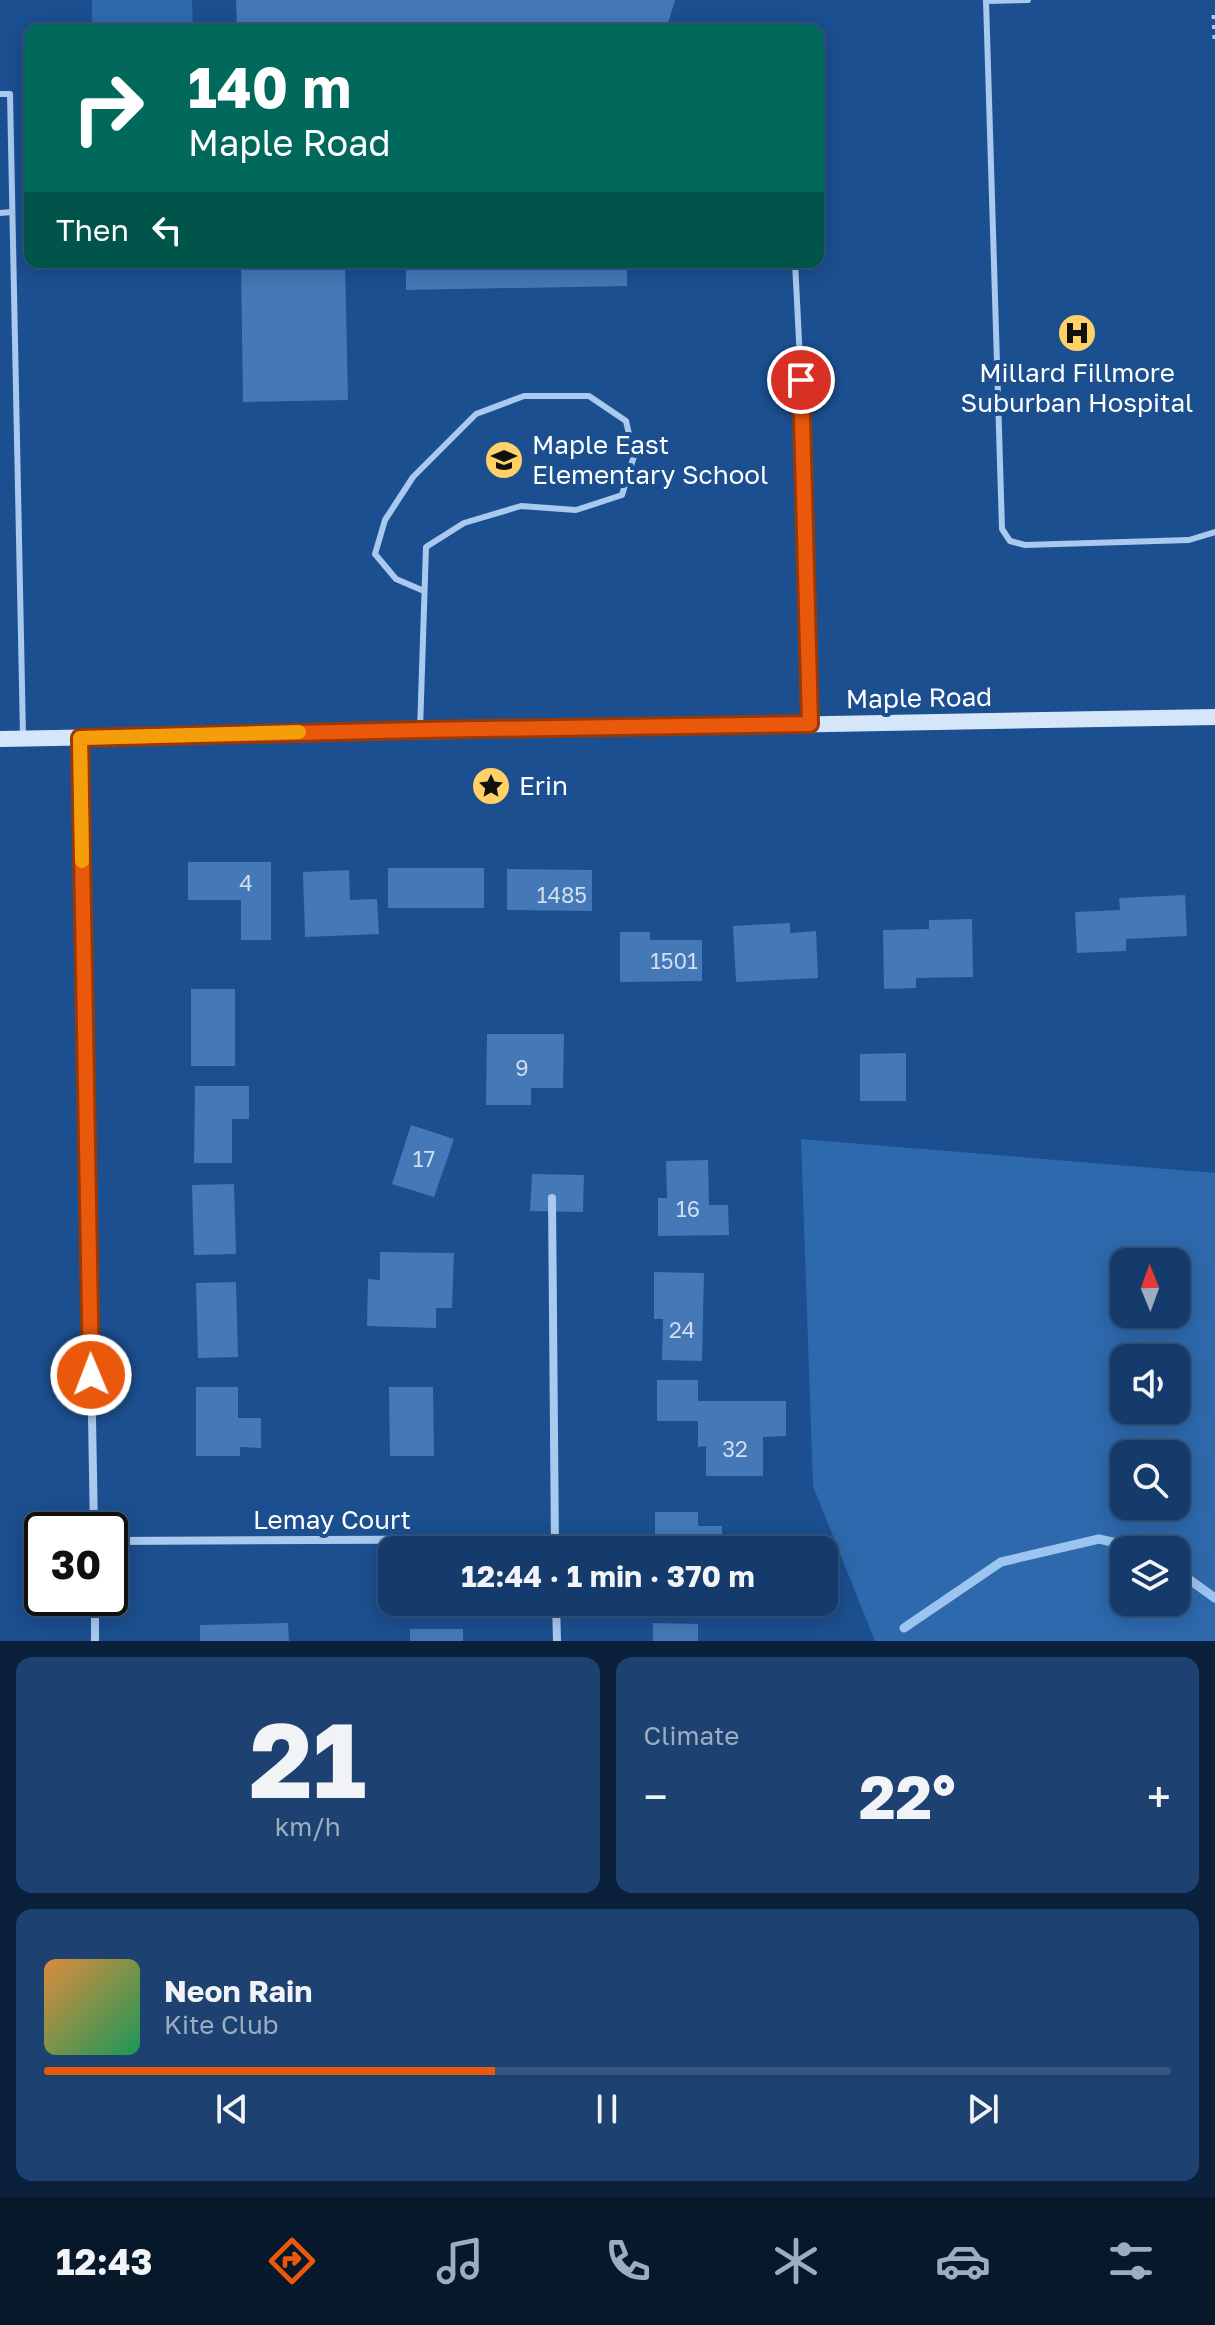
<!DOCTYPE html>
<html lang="en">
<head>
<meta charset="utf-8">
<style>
  body { margin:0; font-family:"Golos Text",sans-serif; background:#1d4271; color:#f1f3f6; height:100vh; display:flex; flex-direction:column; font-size:30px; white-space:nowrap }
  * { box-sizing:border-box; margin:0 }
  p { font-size:26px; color:#9dadc1 }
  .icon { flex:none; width:44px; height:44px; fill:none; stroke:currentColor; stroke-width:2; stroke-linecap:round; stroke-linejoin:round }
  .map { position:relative; height:1641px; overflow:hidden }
  .drawer { display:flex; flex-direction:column; gap:16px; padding:16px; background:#0b203b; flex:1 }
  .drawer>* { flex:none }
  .guide { position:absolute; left:24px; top:24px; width:800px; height:244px; border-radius:16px; box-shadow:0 4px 20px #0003,0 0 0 2px #33557e; background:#00695c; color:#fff; overflow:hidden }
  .needle { width:52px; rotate:359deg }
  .fabs { position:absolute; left:1110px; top:1248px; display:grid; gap:16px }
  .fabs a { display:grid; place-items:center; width:80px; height:80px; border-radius:16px; background:#143b6b; box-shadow:0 4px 20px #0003,0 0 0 2px #33557e; font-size:40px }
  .speed { position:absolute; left:24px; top:1512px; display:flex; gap:16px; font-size:40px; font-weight:700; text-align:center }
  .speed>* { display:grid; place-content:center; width:104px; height:104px; border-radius:50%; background:#143b6b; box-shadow:0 4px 20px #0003,0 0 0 2px #33557e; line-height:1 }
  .speed .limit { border:4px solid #111; border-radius:12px; background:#fff; color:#111 }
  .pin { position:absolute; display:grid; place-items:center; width:68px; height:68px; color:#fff; margin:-34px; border:4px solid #fff; border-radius:50%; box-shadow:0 2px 8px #0007 }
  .me { position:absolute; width:88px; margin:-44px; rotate:359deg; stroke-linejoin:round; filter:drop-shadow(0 0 6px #0008) }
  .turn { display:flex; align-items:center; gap:28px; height:168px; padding:0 32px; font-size:36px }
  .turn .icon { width:104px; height:104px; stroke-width:2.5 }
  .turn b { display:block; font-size:56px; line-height:68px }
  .then { display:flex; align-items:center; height:76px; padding:0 32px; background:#0003; gap:16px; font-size:30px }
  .big { font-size:60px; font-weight:700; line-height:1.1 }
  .drawer .card { flex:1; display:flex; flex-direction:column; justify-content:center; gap:12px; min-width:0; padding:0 28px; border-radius:16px; background:#1d4271 }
  .drawer .dial { align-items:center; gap:0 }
  .dial b { font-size:104px; line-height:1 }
  .song { display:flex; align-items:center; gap:24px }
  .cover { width:96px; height:96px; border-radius:12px; background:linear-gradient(135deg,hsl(30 70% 55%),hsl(150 70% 35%)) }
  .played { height:8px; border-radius:4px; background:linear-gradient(90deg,#ea580c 40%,#33557e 40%) }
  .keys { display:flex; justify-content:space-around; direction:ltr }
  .heat { display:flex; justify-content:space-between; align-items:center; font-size:44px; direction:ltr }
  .drawer .tiles { flex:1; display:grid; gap:16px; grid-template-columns:1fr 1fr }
  .card:last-child { grid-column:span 2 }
  .trip { position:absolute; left:378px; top:1536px; width:460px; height:80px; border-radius:16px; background:#143b6b; box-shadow:0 4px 20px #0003,0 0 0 2px #33557e; font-weight:700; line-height:80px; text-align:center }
  .menu { display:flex; height:128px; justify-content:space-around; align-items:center; background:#08182b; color:#9dadc1 }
  .menu .icon { width:56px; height:56px }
  .menu .current { color:#ea580c }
  .menu b { font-size:36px; color:#f1f3f6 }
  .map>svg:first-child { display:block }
  .green { fill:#2e69ad; fill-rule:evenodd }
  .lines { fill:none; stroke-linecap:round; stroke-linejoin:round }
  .stream { stroke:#9cc4f0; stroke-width:9 }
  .building { fill:#4478b7 }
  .path { stroke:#a9c9ee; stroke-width:5; stroke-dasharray:4 6; stroke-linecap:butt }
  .service { stroke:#a9c9ee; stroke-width:6 }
  .minor { stroke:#a9c9ee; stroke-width:8 }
  .secondary { stroke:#d6e6fa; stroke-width:16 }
  .route-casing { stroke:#983908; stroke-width:20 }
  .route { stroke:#ea580c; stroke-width:14 }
  .slow { stroke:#f59e0b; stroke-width:14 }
  .labels { text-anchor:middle; stroke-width:8; stroke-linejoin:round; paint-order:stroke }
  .number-label { font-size:22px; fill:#d0dded }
  .poi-label { font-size:26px; fill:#fff; stroke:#1b4f8f; text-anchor:start }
  .street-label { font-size:26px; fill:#fff; stroke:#1b4f8f }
</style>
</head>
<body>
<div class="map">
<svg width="1215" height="1641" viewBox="0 0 1215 1641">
  <rect width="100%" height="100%" fill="#1b4f8f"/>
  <path class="green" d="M92 0H192L193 30H92Z
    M801 1139 1215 1173V1641H875L813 1486ZM1124 1262H1176V1314H1124ZM1124 1358H1176V1410H1124ZM1124 1454H1176V1506H1124ZM1124 1550H1176V1602H1124Z"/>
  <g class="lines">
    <path class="stream" d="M1176 1570 1215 1598
      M904 1628 1001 1562 1099 1539 1147 1550"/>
  </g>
  <path class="building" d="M236 0H675L666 30H237Z
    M241 262H345L348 400 243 402Z
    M406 262H627V286L406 290Z
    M188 862H271V940H241V900H188Z
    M388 868H484V908H388Z
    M507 869 592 870V911L507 910Z
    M349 870 350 900 377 899 379 934 305 937 303 872Z
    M1185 895 1187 936 1126 939V951L1077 953 1075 912 1120 910 1119 898Z
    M972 919 973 977 916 978V988L884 989 883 930 929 929V920Z
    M790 923V933L816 931 818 978 736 982 733 926Z
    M620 932H650V940H702V981L620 982Z
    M191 989H235V1066H191Z
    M487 1034H564L563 1088H531V1105H486Z
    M906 1053V1101H860V1054Z
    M195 1086H249V1119H232V1163H194Z
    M411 1125 454 1139 434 1197 392 1184Z
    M708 1160 709 1205H728L729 1235 658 1236V1198H667L666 1161Z
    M532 1174 584 1175 583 1212 530 1211Z
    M234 1184 236 1254 194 1255 192 1185Z
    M380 1252 454 1253 452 1308H436V1328L367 1326 368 1279 380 1280Z
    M654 1272 704 1273 702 1361 662 1360 663 1319H654Z
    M236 1282 238 1357 198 1358 196 1283Z
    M657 1380H698V1401H786V1436L763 1437V1476H706V1446L698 1447V1421H657Z
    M196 1387H238V1418H261V1448L240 1447V1456H196Z
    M389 1387H433L434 1456H390Z
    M655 1512H698V1526H722V1550H655Z
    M288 1623 289 1641H200V1625Z
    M653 1623 698 1624V1641H653Z
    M410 1629H463V1641H410Z"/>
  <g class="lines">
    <path class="path" d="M1214 15 1215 40"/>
    <path class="service" d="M986 0 1002 529 1010 541 1025 545 1189 540 1215 532
      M986 1 1028 0
      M0 94H10L23 736
      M0 213 12 212
      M795 262 801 380 810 724
      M420 730 426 547 464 523 521 506 576 510 622 495 634 456 626 421 589 396H524L476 414 413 477 385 520 375 554 396 579 424 591"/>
    <path class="minor" d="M80 738 94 1530
      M552 1198 555 1550
      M110 1541 555 1539
      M95 1598V1641
      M556 1602 557 1641"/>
    <path class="secondary" d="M0 739 1215 717"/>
  </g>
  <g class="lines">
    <g class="route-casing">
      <path id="route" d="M91 1375 80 738 420 730 810 724 801 380"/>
    </g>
    <use href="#route" class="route"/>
    <path class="slow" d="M82 861 80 738 299 732"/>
  </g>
  <defs>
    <g id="hospital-disc" transform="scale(2)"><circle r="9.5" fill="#ffd166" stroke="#1b4f8f"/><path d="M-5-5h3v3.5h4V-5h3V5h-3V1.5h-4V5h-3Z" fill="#111"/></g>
    <g id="school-disc" transform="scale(2)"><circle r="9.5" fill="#ffd166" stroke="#1b4f8f"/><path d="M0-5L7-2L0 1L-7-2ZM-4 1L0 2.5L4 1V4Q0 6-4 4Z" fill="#111"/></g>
    <g id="sight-disc" transform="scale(2)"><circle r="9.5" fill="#ffd166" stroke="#1b4f8f"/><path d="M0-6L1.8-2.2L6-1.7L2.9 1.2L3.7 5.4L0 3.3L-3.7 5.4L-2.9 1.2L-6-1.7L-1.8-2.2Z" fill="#111"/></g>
  </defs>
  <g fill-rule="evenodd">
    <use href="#hospital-disc" x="1077" y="333"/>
    <use href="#school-disc" x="504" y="460"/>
    <use href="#sight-disc" x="491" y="786"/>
  </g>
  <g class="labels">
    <g class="number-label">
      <text x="246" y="891">4</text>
      <text x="562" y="903">1485</text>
      <text x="674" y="969">1501</text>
      <text x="522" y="1076">9</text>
      <text x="424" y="1167">17</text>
      <text x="688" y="1217">16</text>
      <text x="682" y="1338">24</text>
      <text x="735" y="1457">32</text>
    </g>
    <g class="poi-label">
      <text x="1077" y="382" text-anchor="middle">Millard Fillmore<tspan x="1077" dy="30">Suburban Hospital</tspan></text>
      <text x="532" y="454">Maple East<tspan x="532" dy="30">Elementary School</tspan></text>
      <text x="519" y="795">Erin</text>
    </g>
    <g class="street-label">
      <text transform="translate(919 698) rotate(-1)" y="9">Maple Road</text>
      <text x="332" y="1529">Lemay Court</text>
    </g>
  </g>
</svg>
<div class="fabs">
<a><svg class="needle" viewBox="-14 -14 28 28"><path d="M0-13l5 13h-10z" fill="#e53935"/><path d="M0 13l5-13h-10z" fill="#9dadc1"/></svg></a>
<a><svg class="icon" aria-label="sound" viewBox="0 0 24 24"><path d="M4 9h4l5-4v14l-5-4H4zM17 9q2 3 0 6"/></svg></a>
<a><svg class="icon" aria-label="search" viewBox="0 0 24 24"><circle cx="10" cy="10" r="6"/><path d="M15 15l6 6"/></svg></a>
<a><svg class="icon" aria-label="layers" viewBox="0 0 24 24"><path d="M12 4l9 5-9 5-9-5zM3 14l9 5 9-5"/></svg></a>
</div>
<div class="speed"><div class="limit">30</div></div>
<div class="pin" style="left:801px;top:380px;background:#d93025"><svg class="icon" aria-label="arrive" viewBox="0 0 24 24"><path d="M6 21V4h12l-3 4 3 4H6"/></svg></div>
<svg class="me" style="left:91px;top:1375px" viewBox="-20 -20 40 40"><circle r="17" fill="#ea580c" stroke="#fff" stroke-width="3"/><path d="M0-11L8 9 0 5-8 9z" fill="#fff"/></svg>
<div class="trip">12:44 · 1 min · 370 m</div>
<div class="guide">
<div class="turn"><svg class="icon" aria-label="right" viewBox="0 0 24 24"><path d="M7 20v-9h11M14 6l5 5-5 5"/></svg><div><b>140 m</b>Maple Road</div></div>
<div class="then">Then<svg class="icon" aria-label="left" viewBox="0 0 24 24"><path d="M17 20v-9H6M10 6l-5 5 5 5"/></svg></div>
</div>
</div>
<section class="drawer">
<div class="tiles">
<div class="card dial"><b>21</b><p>km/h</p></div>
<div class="card"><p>Climate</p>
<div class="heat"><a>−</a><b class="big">22°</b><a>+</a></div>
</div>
<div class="card">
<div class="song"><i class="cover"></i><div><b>Neon Rain</b><p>Kite Club</p></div></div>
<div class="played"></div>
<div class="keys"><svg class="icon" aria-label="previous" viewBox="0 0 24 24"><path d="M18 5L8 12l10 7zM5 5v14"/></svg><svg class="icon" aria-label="pause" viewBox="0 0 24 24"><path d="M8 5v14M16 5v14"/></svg><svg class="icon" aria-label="next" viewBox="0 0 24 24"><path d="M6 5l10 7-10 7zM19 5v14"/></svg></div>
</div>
</div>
</section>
<nav class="menu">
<b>12:43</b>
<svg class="icon current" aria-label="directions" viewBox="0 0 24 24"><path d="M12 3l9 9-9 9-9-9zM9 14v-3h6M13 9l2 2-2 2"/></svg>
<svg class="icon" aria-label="music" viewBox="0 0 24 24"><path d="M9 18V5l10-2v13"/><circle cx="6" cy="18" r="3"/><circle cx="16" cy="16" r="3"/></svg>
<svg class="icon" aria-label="phone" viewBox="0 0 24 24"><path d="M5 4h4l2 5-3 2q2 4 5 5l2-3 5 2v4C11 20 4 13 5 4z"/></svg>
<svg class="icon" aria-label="climate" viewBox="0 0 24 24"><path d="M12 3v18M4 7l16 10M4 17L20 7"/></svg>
<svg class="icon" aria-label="car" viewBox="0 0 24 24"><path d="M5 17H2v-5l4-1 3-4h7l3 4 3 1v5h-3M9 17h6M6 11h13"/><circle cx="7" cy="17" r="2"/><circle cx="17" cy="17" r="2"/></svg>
<svg class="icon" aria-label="filters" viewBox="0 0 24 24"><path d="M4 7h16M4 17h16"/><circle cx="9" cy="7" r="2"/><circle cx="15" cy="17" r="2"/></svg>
</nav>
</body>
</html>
